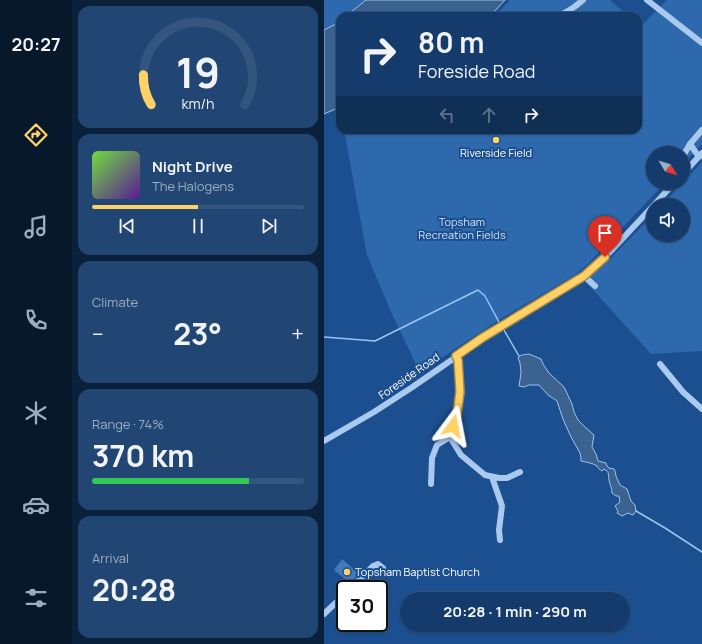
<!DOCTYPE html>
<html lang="en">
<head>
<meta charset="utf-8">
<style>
  body { margin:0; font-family:Manrope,sans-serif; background:#214673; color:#f1f3f6; height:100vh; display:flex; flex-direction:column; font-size:15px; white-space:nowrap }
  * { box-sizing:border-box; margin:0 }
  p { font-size:13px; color:#9dadc1 }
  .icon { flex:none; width:22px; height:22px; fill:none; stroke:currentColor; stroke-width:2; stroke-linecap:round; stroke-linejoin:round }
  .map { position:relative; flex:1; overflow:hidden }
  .sheet { display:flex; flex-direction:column; gap:6px; padding:6px; background:#0b203b; width:252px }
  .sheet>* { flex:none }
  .hud { position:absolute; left:12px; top:12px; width:306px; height:122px; border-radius:12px; box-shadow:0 1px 3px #0004,0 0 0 1px #33557e; background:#143b6b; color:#f1f3f6; overflow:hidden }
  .needle { width:26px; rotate:128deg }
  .buttons { position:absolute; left:322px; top:146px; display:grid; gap:8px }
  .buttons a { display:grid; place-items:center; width:44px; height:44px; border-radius:50%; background:#143b6b; box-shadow:0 1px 3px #0004,0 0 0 1px #33557e; font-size:20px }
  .speed { position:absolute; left:12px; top:580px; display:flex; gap:8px; font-size:20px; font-weight:700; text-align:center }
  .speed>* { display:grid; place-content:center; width:52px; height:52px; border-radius:50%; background:#143b6b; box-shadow:0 1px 3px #0004,0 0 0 1px #33557e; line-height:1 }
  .speed .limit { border:2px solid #111; border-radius:6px; background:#fff; color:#111 }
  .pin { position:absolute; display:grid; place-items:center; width:34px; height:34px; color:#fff; margin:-41px -17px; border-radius:50% 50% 50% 0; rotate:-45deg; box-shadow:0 0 4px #0007 }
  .pin .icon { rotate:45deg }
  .me { position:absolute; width:44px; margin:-22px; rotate:13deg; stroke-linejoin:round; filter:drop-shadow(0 0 3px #0008) }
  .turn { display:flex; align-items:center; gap:14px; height:84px; padding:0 16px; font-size:18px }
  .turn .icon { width:52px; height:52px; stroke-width:2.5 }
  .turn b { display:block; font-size:28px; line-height:34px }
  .lanes { display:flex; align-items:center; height:38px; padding:0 16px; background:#0003; justify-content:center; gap:20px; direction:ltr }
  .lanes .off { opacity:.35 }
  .big { font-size:30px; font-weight:700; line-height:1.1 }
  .sheet .widget { flex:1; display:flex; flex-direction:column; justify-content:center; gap:6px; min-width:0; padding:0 14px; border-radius:12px; background:#214673 }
  .sheet .dial { align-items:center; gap:0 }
  .dial svg { height:104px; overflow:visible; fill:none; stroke:#33557e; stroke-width:7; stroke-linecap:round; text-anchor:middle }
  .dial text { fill:#f1f3f6; stroke:none }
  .song { display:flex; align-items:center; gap:12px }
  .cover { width:48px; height:48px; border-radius:6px; background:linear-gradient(135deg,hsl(100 70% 55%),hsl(270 70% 35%)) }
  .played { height:4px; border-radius:2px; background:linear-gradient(90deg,#ffd166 50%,#33557e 50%) }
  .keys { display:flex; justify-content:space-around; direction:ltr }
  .heat { display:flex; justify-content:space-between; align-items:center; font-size:22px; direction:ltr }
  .charge { height:6px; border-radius:3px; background:linear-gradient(90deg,#34c759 74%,#33557e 0) }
  .trip { position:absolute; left:76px; top:592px; width:230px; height:40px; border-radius:20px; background:#143b6b; box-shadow:0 1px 3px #0004,0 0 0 1px #33557e; font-weight:700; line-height:40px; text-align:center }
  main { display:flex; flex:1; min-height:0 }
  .tabs { display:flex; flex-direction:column; width:72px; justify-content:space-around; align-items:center; background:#08182b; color:#9dadc1 }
  .tabs .icon { width:28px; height:28px }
  .tabs .on { color:#ffd166 }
  .tabs b { font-size:18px; color:#f1f3f6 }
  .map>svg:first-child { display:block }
  .green { fill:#2e69ad }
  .water { fill:#3c6290; stroke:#9cc4f0 }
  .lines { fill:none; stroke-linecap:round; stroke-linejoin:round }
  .stream { stroke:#9cc4f0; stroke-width:1.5 }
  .building { fill:#4478b7 }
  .minor { stroke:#a9c9ee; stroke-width:6 }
  .route-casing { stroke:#a68842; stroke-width:10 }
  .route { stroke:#ffd166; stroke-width:7 }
  .poi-dot { fill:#ffd166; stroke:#1b4f8f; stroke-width:1.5 }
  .labels { text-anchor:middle; stroke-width:4; stroke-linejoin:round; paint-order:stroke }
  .poi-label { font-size:11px; fill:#fff; stroke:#1b4f8f }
  .park-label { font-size:11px; fill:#cfe3fa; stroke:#1b4f8f }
  .street-label { font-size:11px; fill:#fff; stroke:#1b4f8f }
</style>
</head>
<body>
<main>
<nav class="tabs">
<b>20:27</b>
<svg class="icon on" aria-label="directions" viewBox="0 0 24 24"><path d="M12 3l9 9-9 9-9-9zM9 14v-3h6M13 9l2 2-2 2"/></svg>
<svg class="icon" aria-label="music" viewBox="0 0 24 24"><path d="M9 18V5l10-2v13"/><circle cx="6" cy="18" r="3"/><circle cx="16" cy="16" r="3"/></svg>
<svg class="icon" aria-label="phone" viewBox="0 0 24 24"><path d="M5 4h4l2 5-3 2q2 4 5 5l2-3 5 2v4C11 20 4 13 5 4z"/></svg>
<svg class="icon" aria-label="climate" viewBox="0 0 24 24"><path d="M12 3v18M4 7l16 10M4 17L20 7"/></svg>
<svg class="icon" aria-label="car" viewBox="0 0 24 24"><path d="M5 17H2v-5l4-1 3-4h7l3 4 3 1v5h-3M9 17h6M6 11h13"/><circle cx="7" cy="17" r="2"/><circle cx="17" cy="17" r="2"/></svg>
<svg class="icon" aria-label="filters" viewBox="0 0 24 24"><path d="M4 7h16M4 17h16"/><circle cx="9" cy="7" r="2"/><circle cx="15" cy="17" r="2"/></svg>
</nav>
<section class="sheet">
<div class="widget dial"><svg viewBox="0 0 100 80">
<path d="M14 69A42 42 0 1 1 86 69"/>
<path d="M14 69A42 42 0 0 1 8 46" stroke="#ffd166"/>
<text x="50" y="56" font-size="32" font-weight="700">19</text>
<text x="50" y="72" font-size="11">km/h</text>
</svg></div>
<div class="widget">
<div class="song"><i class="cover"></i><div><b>Night Drive</b><p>The Halogens</p></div></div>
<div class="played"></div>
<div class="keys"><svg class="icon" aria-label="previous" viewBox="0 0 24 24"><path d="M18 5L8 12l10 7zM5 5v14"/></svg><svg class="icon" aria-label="pause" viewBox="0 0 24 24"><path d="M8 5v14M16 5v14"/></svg><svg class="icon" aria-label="next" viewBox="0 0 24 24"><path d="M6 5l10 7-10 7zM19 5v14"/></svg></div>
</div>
<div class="widget"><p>Climate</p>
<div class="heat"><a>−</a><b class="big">23°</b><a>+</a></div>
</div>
<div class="widget"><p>Range · 74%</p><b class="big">370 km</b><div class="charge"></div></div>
<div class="widget"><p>Arrival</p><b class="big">20:28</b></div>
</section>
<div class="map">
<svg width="378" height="644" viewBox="0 0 378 644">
  <rect width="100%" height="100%" fill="#1b4f8f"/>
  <path class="green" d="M0 0H42L22 16H16V21L12 24 0 30Z
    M186 0H286L304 16H171Z
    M343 0H378V144L359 164V153H329V183H341L264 264 251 275 178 318 134 347 96 373 68 314 43 255 20 130H314V25L316 27Z
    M378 162V351L327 354 261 281 285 260 329 215V235H359V205H338Z"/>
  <path class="water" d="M42 0H181L171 11 161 16H22Z
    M16 21V107L0 114V30L12 24Z
    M205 354 217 359 219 364 225 373 240 387 248 404 250 412 254 420 261 427 270 435 268 447 272 454 274 461 282 463 283 466 285 468 290 469 291 471 292 476 296 485 303 489 307 501 311 505 312 511 309 515 304 513 298 516 293 513 294 511 291 506 296 502 295 496H292L288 493C288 488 286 485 285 480 284 475 286 472 280 469L278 471C276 470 274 468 273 466 269 463 261 462 257 461V458L256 453 247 437 239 419 233 401 224 395 215 385H205L200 387 195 386 197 373 196 363 194 358C196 354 201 355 205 354Z"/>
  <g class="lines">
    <path class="stream" d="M180 330 195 356
      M0 337 51 341 154 290 161 296 175 322
      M312 511 341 528 378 552"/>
  </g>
  <path class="building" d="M18 559 35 574 26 583 10 570Z"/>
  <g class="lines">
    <path class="minor" d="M323 0 378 43
      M233 16C243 13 251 7 259 0
      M366 144 375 157
      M359 156 366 144 378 130
      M359 174 378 153
      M330 205 350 183
      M260 276 271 286
      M132 356 134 360 136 392 133 414 126 437 137 455 161 475 175 478H183L196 472
      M336 364 359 392 378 409
      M0 441 50 412 87 388 158 339 260 276 287 251 329 206
      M168 477 178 506 175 530 176 540
      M107 484 108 458 113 445 126 437
      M35 580 46 589
      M26 589 49 566 54 564 59 568
      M12 603 21 608
      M0 614 21 594"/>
  </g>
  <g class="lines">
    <g class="route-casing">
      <path id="route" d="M129 426 133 414 136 392 134 360 132 356 158 338 260 276 281 257"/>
    </g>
    <use href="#route" class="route"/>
  </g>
  <g class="poi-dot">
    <circle cx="172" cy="140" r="4"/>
    <circle cx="23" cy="572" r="4"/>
  </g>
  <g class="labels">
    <g class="poi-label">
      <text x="172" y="157">Riverside Field</text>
      <text x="31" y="576" text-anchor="start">Topsham Baptist Church</text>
    </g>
    <g class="park-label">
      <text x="138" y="226">Topsham<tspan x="138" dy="13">Recreation Fields</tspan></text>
    </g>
    <g class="street-label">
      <text transform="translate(85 376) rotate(-35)" y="4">Foreside Road</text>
    </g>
  </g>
</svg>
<div class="buttons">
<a><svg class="needle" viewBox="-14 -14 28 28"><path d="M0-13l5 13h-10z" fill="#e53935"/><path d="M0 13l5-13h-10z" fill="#9dadc1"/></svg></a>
<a><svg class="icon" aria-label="sound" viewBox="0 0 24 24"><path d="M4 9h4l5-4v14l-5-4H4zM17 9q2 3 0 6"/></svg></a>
</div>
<div class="speed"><div class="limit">30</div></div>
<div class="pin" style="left:281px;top:257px;background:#d93025"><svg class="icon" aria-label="arrive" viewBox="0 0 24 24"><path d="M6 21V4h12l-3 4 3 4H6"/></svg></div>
<svg class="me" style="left:129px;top:426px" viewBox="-20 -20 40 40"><path d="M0-17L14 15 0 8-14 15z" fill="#ffd166" stroke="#fff" stroke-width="4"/></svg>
<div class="trip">20:28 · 1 min · 290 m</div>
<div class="hud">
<div class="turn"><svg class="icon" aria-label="right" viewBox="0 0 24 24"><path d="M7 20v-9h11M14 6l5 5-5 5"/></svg><div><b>80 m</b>Foreside Road</div></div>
<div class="lanes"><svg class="icon off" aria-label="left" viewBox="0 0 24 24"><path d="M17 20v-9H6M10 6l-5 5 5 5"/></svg><svg class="icon off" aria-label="ahead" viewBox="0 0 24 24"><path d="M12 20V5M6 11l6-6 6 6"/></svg><svg class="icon" aria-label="right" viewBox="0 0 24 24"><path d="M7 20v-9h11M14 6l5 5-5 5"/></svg></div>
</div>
</div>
</main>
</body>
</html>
